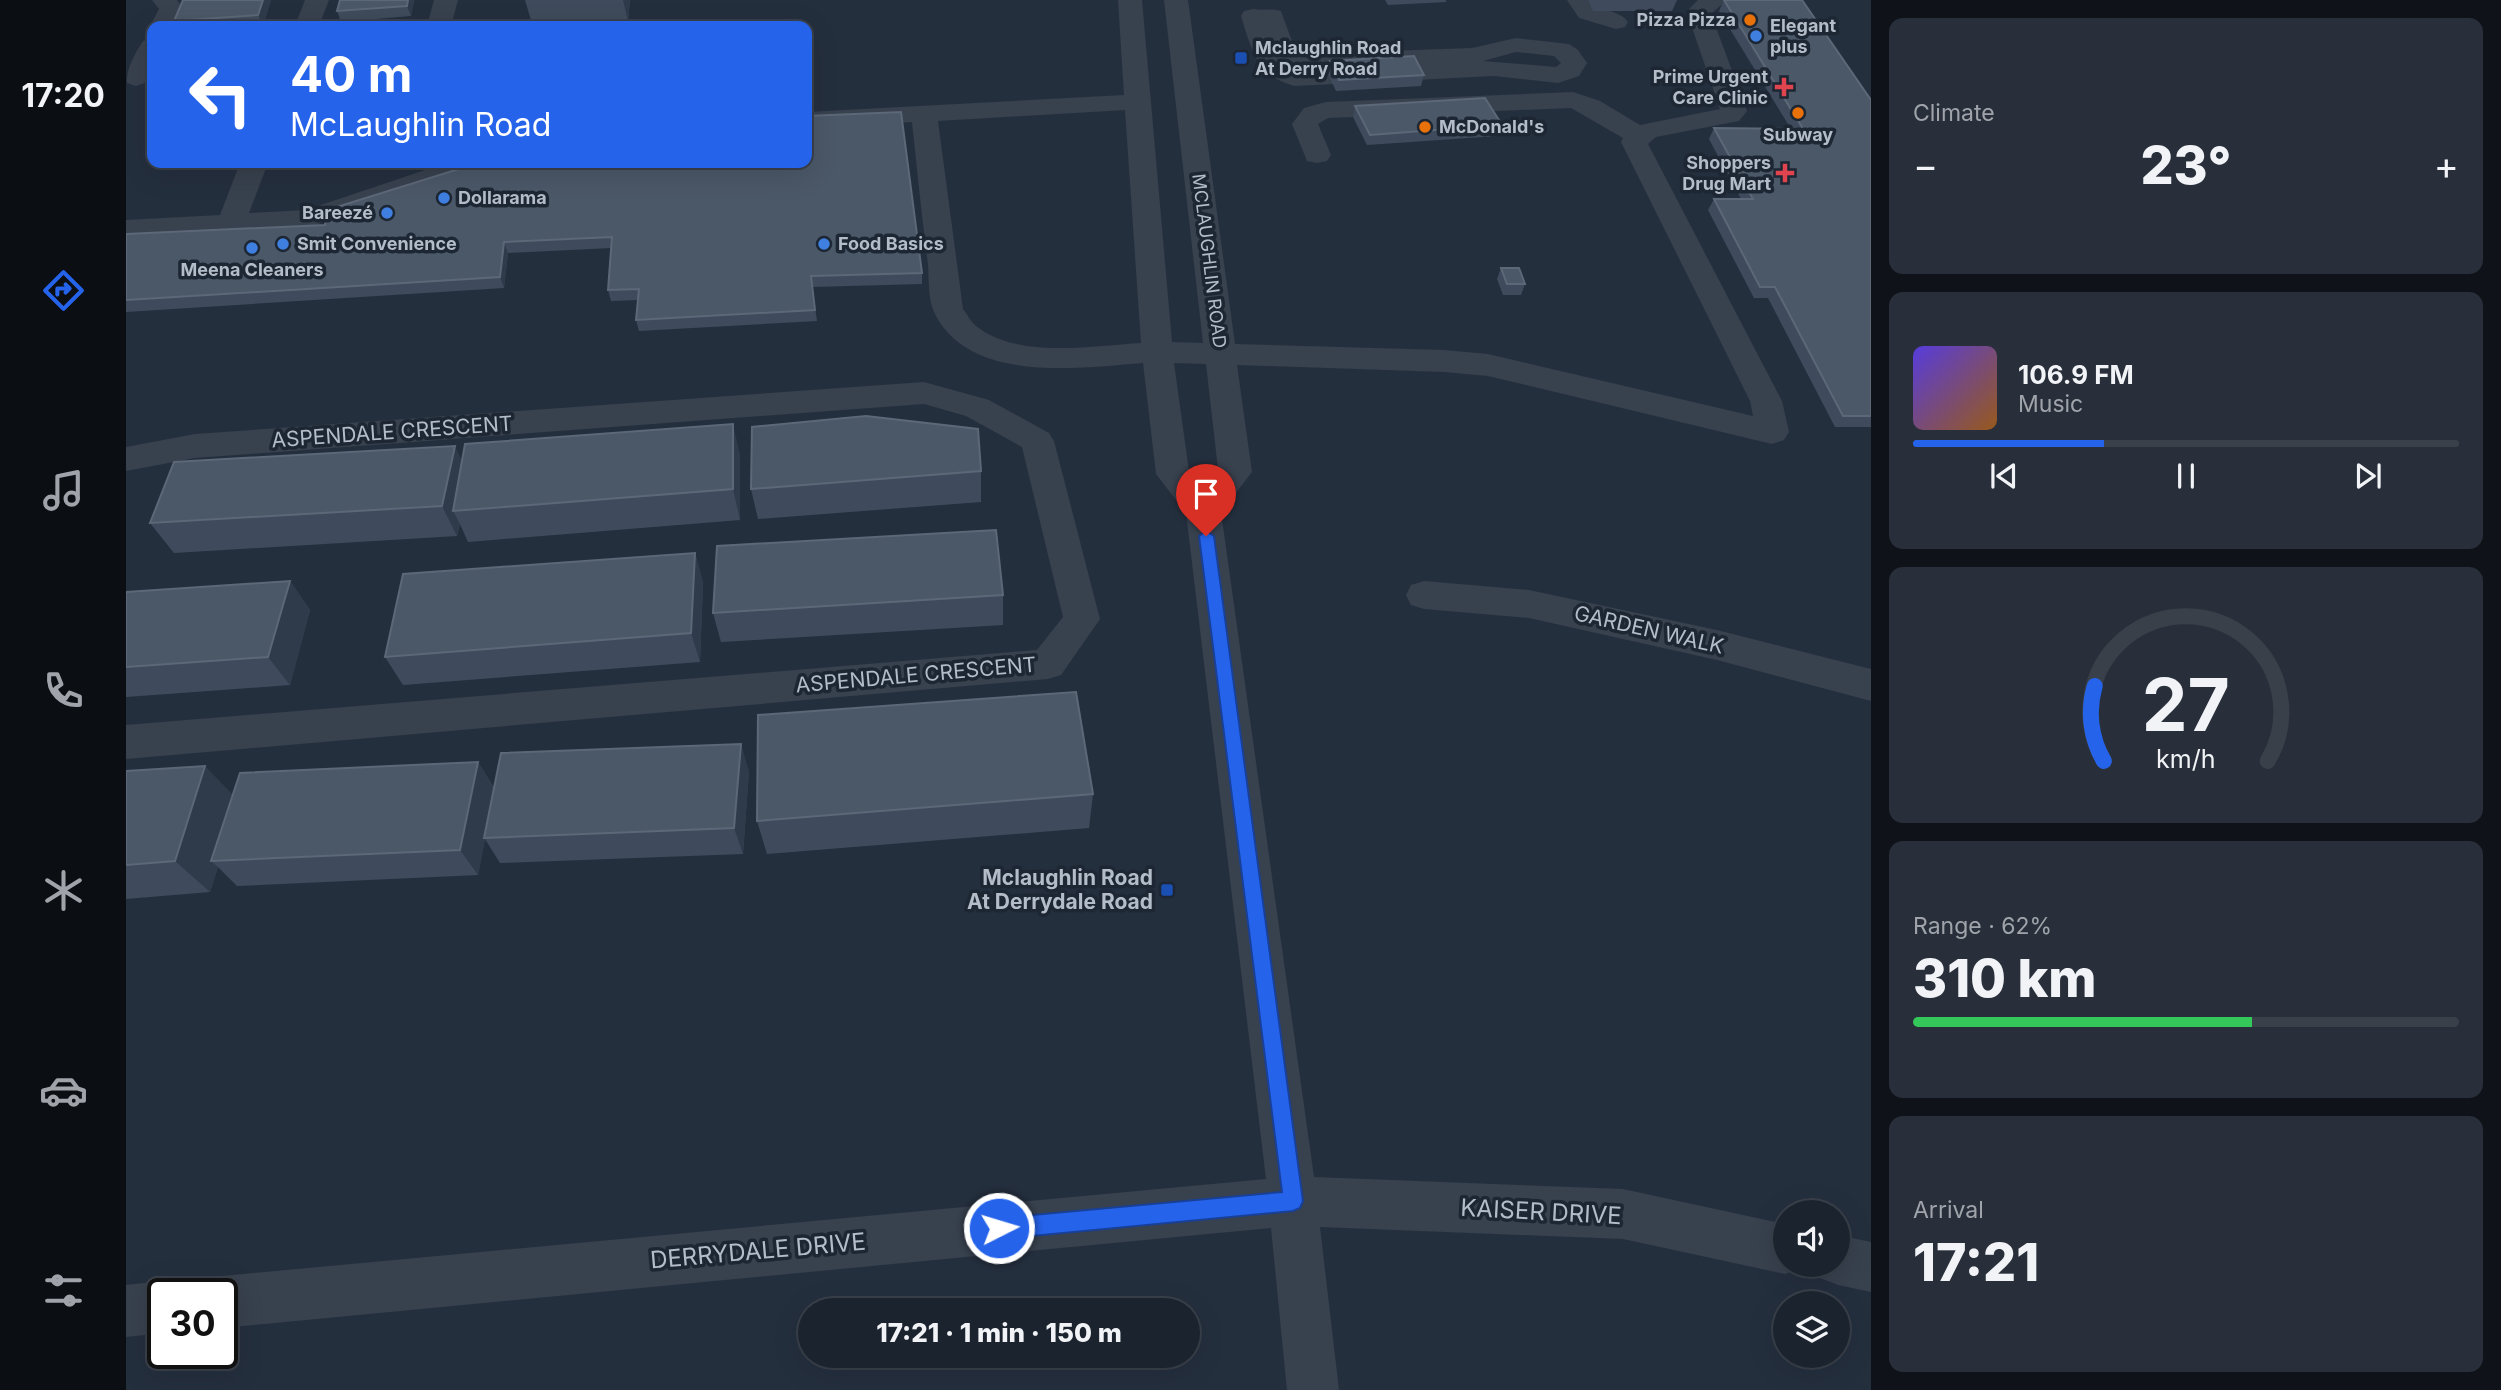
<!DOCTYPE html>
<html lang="en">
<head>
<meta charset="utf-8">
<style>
  body { margin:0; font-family:Inter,sans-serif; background:#282f3a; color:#f1f3f6; height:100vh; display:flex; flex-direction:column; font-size:26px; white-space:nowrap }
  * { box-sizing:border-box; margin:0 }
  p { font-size:23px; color:#a0a4aa }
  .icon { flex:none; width:38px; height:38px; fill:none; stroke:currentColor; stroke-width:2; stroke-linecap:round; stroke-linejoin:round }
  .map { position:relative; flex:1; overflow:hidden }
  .panel { display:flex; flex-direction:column; gap:18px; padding:18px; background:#0f1319; width:630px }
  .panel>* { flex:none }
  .guide { position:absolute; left:21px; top:21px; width:665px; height:147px; border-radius:14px; box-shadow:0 7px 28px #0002,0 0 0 2px #39404a; background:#2563eb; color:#fff; overflow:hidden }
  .fabs { position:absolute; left:1647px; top:1200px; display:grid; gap:14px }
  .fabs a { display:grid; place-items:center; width:77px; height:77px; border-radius:50%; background:#1b232e; box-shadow:0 7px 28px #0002,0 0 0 2px #39404a; font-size:35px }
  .speed { position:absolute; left:21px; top:1278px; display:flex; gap:14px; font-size:35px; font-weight:700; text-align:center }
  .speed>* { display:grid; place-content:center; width:91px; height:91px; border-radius:50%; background:#1b232e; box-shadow:0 7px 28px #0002,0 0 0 2px #39404a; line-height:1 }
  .speed .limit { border:4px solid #111; border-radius:10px; background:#fff; color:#111 }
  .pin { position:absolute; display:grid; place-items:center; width:60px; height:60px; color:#fff; margin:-72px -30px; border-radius:50% 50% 50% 0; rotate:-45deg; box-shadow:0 0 7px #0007 }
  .pin .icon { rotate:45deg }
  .me { position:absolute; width:77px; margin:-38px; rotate:85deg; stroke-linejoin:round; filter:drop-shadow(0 0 5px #0008) }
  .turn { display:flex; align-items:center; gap:24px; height:147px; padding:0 28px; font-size:32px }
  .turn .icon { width:91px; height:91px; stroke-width:2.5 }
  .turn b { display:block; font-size:49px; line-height:60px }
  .big { font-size:52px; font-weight:800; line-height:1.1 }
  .panel .widget { flex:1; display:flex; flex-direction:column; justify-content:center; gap:10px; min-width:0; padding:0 24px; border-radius:14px; background:#282f3a }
  .panel .dial { align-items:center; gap:0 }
  .dial svg { height:182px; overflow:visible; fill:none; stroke:#39404a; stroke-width:7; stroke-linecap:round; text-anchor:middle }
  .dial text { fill:#f1f3f6; stroke:none }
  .song { display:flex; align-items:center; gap:21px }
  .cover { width:84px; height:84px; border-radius:10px; background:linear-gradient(135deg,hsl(250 70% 55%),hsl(30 70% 35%)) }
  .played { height:7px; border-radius:4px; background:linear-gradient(90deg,#2563eb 35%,#39404a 35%) }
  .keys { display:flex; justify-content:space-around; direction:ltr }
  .heat { display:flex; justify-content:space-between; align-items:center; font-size:38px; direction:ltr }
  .charge { height:10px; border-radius:5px; background:linear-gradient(90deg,#34c759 62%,#39404a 0) }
  .trip { position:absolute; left:672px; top:1298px; width:402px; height:70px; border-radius:35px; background:#1b232e; box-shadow:0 7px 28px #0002,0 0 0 2px #39404a; font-weight:800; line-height:70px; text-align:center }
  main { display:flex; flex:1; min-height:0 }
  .tab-bar { display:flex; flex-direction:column; width:126px; justify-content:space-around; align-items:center; background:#0b0e12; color:#a0a4aa }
  .tab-bar .icon { width:49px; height:49px }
  .tab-bar .selected { color:#2563eb }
  .tab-bar b { font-size:32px; color:#f1f3f6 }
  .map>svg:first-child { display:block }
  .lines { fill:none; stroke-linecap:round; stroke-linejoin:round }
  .minor { fill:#38414e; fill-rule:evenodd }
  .wall { fill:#3f4b5c }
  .shaded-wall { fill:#2f3b4b }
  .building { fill:#4b5868; stroke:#5c6777; stroke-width:2 }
  .route { fill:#2563eb; stroke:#184099; stroke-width:2 }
  .food-dot { fill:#e8710a; stroke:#1d2633; stroke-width:2.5 }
  .shop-dot { fill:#3f7fe0; stroke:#1d2633; stroke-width:2.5 }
  .transit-dot { fill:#1a4fb4; stroke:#1d2633; stroke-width:2.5 }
  .health-dot { fill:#e0444e; stroke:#1d2633; stroke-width:2.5 }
  .labels { text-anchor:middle; stroke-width:7; stroke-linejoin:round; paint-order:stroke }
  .far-poi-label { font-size:18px; font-weight:bold; fill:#b4bcc9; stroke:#1d2633; text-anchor:start }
  .far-street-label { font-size:18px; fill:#b4bcc9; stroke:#1d2633 }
  .street-label { font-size:21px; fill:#b4bcc9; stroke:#1d2633 }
  .poi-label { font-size:21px; font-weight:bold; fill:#b4bcc9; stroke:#1d2633; text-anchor:end }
  .near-street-label { font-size:24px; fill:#b4bcc9; stroke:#1d2633 }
</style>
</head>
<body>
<main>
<nav class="tab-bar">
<b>17:20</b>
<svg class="icon selected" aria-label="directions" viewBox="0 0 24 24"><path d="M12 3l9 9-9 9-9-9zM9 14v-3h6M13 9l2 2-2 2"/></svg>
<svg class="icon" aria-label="music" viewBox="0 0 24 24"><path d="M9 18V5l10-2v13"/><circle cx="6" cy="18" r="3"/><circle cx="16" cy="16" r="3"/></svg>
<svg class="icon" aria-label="phone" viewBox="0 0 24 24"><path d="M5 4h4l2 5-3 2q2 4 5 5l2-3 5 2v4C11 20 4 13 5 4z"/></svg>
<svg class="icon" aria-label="climate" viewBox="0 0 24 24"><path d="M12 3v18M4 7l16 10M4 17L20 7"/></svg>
<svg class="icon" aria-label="car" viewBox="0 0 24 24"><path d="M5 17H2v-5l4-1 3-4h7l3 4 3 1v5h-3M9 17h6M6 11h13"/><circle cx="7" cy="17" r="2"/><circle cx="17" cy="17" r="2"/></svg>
<svg class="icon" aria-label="filters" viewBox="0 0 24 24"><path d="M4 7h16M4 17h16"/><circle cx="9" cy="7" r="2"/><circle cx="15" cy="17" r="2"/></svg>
</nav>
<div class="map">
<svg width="1745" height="1390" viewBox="0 0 1745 1390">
  <rect width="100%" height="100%" fill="#242f3e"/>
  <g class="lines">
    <path class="minor" d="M26 0H51L57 8 48 26H26V30L24 26 33 9Z
      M179 0H203L193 26H169Z
      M308 0H332L325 26H301Z
      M408 0H432L428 26H404Z
      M992 0H1016L1046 342 1077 343 1038 0H1062L1109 344 1318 350 1362 354 1627 416 1624 401 1495 142 1497 138 1445 108 1202 118 1192 124 1205 155 1201 161 1191 163 1181 161 1166 124 1178 108 1200 102 1447 92 1474 101 1514 125 1594 109 1564 22 1563 9 1572 0H1601L1587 12 1588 22 1621 111 1613 121 1530 137 1522 144 1656 401 1663 432 1658 440 1646 444 1362 376 1318 372 1111 365 1126 472 1095 512 1188 1177 1497 1189 1659 1224V1265L1677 1267 1659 1274 1497 1239 1194 1227 1213 1390H1161L1145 1228 96 1328V1293H74L78 1284 96 1276 1140 1179 1060 513 1030 474 1017 363C952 368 842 384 808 312 802 299 803 279 802 265 796 217 791 170 786 122L681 128V112L998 95ZM999 110 1015 343C966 346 891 359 850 326 845 322 841 314 837 309L812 121ZM1048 363 1080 364 1092 469 1077 487 1063 471Z
      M1441 0H1465C1475 13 1493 9 1502 22L1499 27 1490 29 1453 18Z
      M1127 9C1137 11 1144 8 1155 11L1167 44 1178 54 1346 48 1390 38 1443 44 1452 50 1461 63 1453 76 1432 83 1368 76 1169 86C1132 77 1125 49 1115 16L1118 11ZM1390 52 1428 56 1435 63 1430 67 1357 61Z
      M26 39C27 54 29 70 19 83L10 86 1 83C0 69 9 53 17 41Z
      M114 163H142L123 213 180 210 320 163H360L356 169 183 227 0 238V220L94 215Z
      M798 382 863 400 923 433 928 441 974 619 935 675 922 679 0 759V725L911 650 937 617 896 447 840 416 798 404 69 458 0 471V447L69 434Z
      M1298 581 1403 590 1591 630 1745 669V701L1591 660 1403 618 1298 609 1285 605 1280 595 1285 585Z
      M1712 1235 1745 1242V1292L1712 1285 1694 1278 1689 1265H1712Z
      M37 1281 55 1289 57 1293H37V1333L0 1337V1285Z"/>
  </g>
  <path class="wall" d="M145 0 137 26H51L48 21Z
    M214 0H288L285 16 215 22 211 11Z
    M399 0H504L502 21 426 25 424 19 405 20Z
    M1259 0H1320V2L1262 5Z
    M1462 0H1551L1546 11H1467Z
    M1598 0H1676L1745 100V427H1709L1642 298H1628L1582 210 1588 199H1615L1583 139 1588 128 1665 129 1593 11Z
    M1204 61 1298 75 1295 86 1210 91 1201 72Z
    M1229 106 1376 125 1372 136 1241 145 1227 117Z
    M352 163 796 273V284L686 287 691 321 513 331 510 320 512 300 485 301 482 290 485 248 382 253 378 288 0 312V234L199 225Z
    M1375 268 1399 284 1395 295H1377L1371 279Z
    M614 455V520L342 542 334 524 331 536 48 553 24 523 336 461Z
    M855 471V502L632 519 625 489Z
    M569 553 577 583 574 662 277 685 259 657Z
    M164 581 184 610 164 685 0 697V592Z
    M877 595V625L595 642 587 613Z
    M352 762 368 788 623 771 617 854 374 863 359 839 352 875 111 886 92 867 84 892 0 899V771L107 795Z
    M967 794 963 828 641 854 631 821Z"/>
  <path class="shaded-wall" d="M137 0H145L137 26 132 15Z
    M282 0H288L285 16 281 6Z
    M497 0H504L502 21Z
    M378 242 382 253 378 288 374 277Z
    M607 424 614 455V520L607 489Z
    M329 446 343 476 327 511 334 524 331 536 316 506Z
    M569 553 577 583 574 662 565 633Z
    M164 581 184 610 164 685 142 657Z
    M615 744 623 771 617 854 608 828Z
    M352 762 368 789 358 838 359 839 352 875 334 850Z
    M79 766 111 799 85 861 92 867 84 892 49 861Z"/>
  <path class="building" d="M57 0H137L132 15 48 21Z
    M214 0H282L281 6 211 11Z
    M1598 0H1676L1745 100V416H1717L1649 287H1634L1588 199H1627L1588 128 1677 129Z
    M1288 56 1298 75 1213 80 1204 61Z
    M1359 98 1376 125 1244 135 1229 106Z
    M775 112 796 273 685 276 689 310 510 320 513 289 482 290 486 237 378 242 374 277 0 300V234L199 225 201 210 352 163H681V116Z
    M1375 268H1393L1399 284H1381Z
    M740 416 852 429 855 471 625 489 626 427Z
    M607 424V489L327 511 339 444Z
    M329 446 316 506 24 523 48 462Z
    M870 530 877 595 587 613 591 546Z
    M569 553 565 633 259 657 277 574Z
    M164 581 142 657 0 667V592Z
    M950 692 967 794 631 821 632 715Z
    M615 744 608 828 358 838 375 753Z
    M352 762 334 850 85 861 114 773Z
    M79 766 49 861 0 865V771Z"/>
  <path class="route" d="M1080 531 1088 536 1177 1201 1174 1208 1167 1211 873 1239 866 1236 863 1228 866 1221 873 1218 1156 1192 1073 536Z"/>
  <g class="food-dot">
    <circle cx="1624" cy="20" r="7"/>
    <circle cx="1672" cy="113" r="7"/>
    <circle cx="1299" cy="127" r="7"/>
  </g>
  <g class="shop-dot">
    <circle cx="1630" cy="36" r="7"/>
    <circle cx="318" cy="198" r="7"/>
    <circle cx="261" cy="213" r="7"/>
    <circle cx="157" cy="244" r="7"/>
    <circle cx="698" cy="244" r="7"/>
    <circle cx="126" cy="248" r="7"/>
  </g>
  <g class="transit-dot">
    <rect x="1108" y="51" width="14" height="14" rx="3.5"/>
    <rect x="1034" y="883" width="14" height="14" rx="3.5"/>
  </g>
  <g class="health-dot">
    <path d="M1654.5 76.5h7v7h7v7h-7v7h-7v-7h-7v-7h7z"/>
    <path d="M1655.5 162.5h7v7h7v7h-7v7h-7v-7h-7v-7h7z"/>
  </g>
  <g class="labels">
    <g class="far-poi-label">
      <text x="1610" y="26" text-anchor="end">Pizza Pizza</text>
      <text x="1644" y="32">Elegant<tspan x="1644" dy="21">plus</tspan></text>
      <text x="1129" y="54">Mclaughlin Road<tspan x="1129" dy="21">At Derry Road</tspan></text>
      <text x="1642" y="83" text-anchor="end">Prime Urgent<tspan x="1642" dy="21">Care Clinic</tspan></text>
      <text x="1313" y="133">McDonald's</text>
      <text x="1672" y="141" text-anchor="middle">Subway</text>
      <text x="1645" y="169" text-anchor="end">Shoppers<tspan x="1645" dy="21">Drug Mart</tspan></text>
      <text x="332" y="204">Dollarama</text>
      <text x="247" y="219" text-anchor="end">Bareezé</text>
      <text x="171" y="250">Smit Convenience</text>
      <text x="712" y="250">Food Basics</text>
      <text x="126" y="276" text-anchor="middle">Meena Cleaners</text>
    </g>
    <g class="far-street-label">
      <text transform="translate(1083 261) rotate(83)" y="6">MCLAUGHLIN ROAD</text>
    </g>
    <g class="street-label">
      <text transform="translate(266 432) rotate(-4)" y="7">ASPENDALE CRESCENT</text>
      <text transform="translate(1523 630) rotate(13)" y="7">GARDEN WALK</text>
      <text transform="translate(790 675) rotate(-5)" y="7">ASPENDALE CRESCENT</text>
    </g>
    <g class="poi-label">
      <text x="1027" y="885">Mclaughlin Road<tspan x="1027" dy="24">At Derrydale Road</tspan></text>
    </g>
    <g class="near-street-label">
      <text transform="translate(1415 1212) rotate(3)" y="8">KAISER DRIVE</text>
      <text transform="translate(632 1251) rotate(-5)" y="8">DERRYDALE DRIVE</text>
    </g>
  </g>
</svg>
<div class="fabs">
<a><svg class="icon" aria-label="sound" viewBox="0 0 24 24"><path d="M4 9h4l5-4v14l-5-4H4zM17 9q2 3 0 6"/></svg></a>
<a><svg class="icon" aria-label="layers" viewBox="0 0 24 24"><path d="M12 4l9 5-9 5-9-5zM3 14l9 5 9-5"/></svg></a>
</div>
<div class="speed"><div class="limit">30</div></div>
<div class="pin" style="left:1080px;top:536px;background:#d93025"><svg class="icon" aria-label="arrive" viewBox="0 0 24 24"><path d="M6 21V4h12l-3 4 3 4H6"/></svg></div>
<svg class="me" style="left:873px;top:1228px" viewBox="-20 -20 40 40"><circle r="17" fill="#2563eb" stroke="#fff" stroke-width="3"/><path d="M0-11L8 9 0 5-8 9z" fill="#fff"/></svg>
<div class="trip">17:21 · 1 min · 150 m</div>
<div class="guide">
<div class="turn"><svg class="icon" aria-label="left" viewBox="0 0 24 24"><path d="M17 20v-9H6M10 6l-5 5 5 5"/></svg><div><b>40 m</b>McLaughlin Road</div></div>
</div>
</div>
<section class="panel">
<div class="widget"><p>Climate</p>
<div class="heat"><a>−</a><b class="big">23°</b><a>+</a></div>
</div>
<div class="widget">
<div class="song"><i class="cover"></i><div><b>106.9 FM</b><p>Music</p></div></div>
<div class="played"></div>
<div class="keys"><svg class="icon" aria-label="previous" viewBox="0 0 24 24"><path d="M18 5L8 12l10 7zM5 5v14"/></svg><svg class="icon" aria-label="pause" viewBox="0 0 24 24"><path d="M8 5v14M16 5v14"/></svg><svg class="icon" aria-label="next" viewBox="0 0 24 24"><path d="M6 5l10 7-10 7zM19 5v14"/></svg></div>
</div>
<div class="widget dial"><svg viewBox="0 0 100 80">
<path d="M14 69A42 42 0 1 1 86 69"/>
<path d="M14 69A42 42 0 0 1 10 36" stroke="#2563eb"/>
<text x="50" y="56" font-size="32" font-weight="700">27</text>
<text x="50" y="72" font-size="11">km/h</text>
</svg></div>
<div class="widget"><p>Range · 62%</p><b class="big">310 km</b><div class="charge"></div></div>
<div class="widget"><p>Arrival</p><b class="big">17:21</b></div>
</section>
</main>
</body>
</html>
